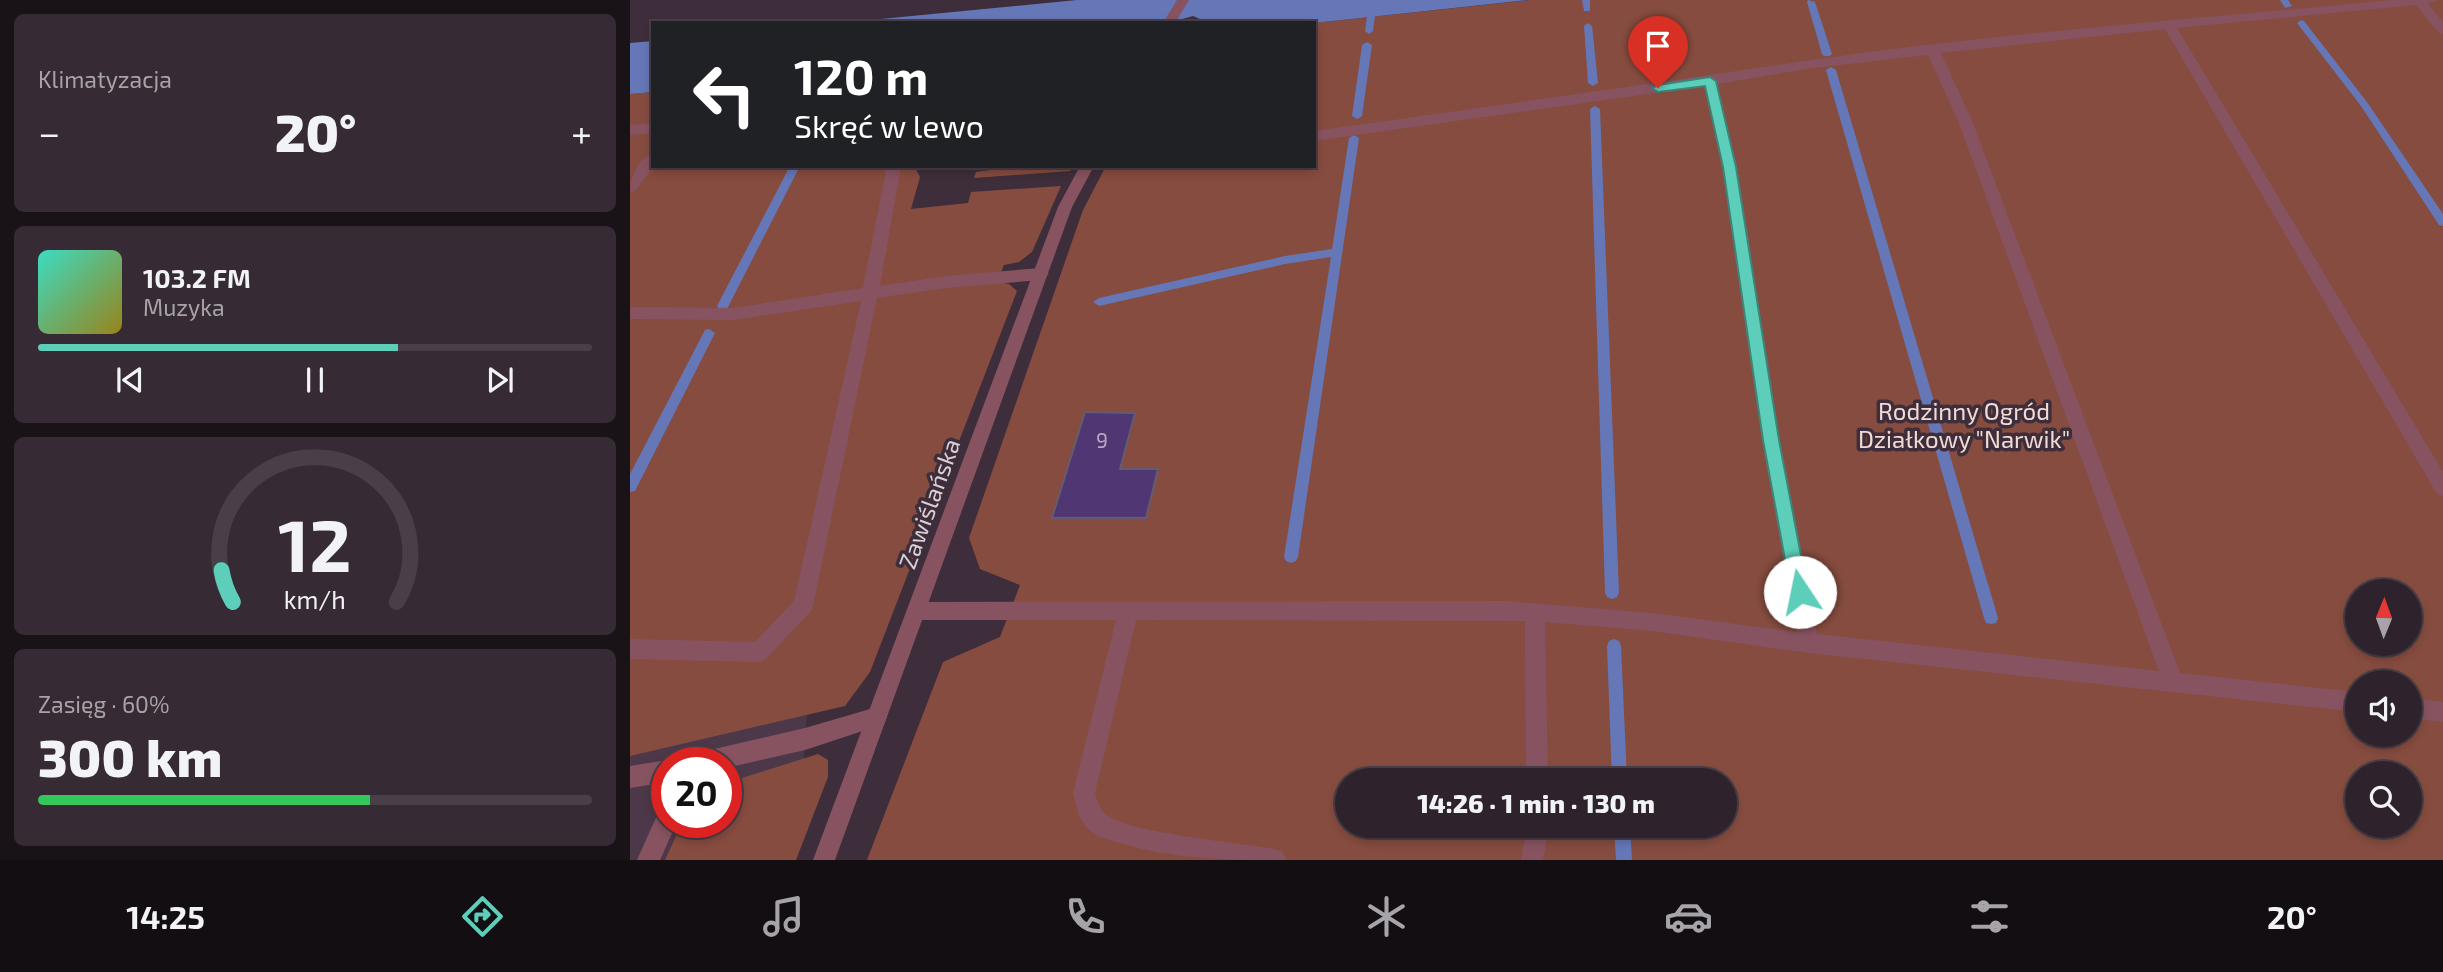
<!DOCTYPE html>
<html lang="pl">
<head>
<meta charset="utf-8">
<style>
  body { margin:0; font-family:"Exo 2",sans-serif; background:#362a34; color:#f1f3f6; height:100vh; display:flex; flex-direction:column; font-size:26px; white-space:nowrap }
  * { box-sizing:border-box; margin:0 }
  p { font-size:23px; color:#a7a4a9 }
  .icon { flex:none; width:38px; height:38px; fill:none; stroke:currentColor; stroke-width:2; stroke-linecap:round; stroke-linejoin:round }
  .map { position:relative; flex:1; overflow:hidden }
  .details { display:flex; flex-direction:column; gap:14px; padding:14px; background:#191318; width:630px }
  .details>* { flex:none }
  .banner { position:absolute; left:21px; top:21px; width:665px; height:147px; border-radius:0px; box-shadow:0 4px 10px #0003,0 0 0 2px #493f48; background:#202124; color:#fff; overflow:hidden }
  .needle { width:46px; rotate:1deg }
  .tools { position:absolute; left:1715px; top:579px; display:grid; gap:14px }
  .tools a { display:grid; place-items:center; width:77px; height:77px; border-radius:50%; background:#2e222c; box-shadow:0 4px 10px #0003,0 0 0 2px #493f48; font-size:35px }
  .speed { position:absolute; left:21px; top:747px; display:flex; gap:14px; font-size:35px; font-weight:700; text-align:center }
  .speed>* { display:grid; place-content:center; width:91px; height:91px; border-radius:50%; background:#2e222c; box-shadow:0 4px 10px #0003,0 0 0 2px #493f48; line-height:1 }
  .speed .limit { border:10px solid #d22; background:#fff; color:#111 }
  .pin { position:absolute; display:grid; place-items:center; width:60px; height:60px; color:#fff; margin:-72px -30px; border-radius:50% 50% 50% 0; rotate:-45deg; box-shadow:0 0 7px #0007 }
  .pin .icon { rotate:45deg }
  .me { position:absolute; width:77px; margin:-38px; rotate:349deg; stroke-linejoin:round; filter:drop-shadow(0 0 5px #0008) }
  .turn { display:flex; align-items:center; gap:24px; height:147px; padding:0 28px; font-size:32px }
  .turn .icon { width:91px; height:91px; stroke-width:2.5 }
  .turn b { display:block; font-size:49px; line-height:60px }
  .big { font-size:52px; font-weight:800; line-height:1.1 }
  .details .tile { flex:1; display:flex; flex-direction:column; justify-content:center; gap:10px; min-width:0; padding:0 24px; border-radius:10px; background:#362a34 }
  .details .dial { align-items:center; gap:0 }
  .dial svg { height:182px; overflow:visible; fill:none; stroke:#493f48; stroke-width:7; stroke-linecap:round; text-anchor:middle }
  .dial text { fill:#f1f3f6; stroke:none }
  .song { display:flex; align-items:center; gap:21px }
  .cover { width:84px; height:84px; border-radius:10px; background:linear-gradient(135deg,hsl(170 70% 55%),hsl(50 70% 35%)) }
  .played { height:7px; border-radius:4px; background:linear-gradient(90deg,#5cceba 65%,#493f48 65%) }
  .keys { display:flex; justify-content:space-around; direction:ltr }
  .heat { display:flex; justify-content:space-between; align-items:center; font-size:38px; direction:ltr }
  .charge { height:10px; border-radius:5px; background:linear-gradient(90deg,#34c759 60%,#493f48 0) }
  .trip { position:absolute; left:705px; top:768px; width:402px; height:70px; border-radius:35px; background:#2e222c; box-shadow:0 4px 10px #0003,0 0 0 2px #493f48; font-weight:800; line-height:70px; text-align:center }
  .dock { display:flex; height:112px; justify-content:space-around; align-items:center; background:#120e12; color:#a7a4a9 }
  .dock .icon { width:49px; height:49px }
  .dock .active { color:#5cceba }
  .dock b { font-size:32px; color:#f1f3f6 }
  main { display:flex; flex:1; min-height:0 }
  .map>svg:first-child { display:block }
  .built { fill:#4d3849; fill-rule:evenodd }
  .green { fill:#864c3f; fill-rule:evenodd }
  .water { fill:#6577b7 }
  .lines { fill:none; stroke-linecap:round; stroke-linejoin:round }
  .stream { fill:#6577b7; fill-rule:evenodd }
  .building { fill:#503672; stroke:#635c70; stroke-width:2 }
  .service { fill:#885361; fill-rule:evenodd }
  .minor { fill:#885361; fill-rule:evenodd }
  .route { fill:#5cceba; stroke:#3c8679; stroke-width:2 }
  .labels { text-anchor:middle; stroke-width:7; stroke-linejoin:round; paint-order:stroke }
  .number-label { font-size:21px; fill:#b7a9be }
  .park-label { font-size:24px; fill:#f1dbd5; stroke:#3e2e3b }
  .street-label { font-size:24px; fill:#d9cfd7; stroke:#3e2e3b }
</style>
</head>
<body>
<main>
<section class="details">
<div class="tile"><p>Klimatyzacja</p>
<div class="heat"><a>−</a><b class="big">20°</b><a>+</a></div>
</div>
<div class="tile">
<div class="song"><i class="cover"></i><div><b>103.2 FM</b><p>Muzyka</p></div></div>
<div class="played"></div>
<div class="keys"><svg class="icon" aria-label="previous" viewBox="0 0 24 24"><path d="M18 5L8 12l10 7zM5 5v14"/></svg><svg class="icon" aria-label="pause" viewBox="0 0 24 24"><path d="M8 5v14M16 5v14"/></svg><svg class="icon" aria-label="next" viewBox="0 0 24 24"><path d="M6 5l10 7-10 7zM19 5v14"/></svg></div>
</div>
<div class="tile dial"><svg viewBox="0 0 100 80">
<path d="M14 69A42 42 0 1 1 86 69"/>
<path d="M14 69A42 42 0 0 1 9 55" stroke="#5cceba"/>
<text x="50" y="56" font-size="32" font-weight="700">12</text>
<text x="50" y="72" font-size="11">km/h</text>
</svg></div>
<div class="tile"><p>Zasięg · 60%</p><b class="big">300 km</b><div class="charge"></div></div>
</section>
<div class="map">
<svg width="1813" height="860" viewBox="0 0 1813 860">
  <rect width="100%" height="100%" fill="#3e2e3b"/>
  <path class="built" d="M0 699 164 706 177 715 172 784 142 860H0ZM37 763H96V822H37Z"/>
  <path class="green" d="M900 0H1813V860H237L313 662 370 637 390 585 350 569 339 538 453 210 476 166H684V23ZM1727 592H1780V644H1727ZM1727 682H1780V735H1727ZM1727 774H1780V826H1727ZM718 780H1096V826H718Z
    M23 92V166H284L290 177 281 209 338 203 341 192 431 186 402 252 389 262 374 265 367 282 379 284 387 291 240 672 215 706 0 756V94Z
    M390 166H443L440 171 344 178 346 172Z
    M188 754 198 760V777L166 860H35L52 823 96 822V783Z"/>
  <path class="water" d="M447 0H899L684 23H579L563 16 538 23H209Z
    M23 41V92L0 94V43Z"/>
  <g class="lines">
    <path class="stream" d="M952 0H960V11H954Z
      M1178 0 1185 2 1202 54 1200 56H1194L1192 54 1177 2Z
      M1650 0H1658L1662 6 1655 8Z
      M741 13 745 16 743 31 739 34 735 31 737 16Z
      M1671 20 1674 21 1737 102 1813 214V226L1809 225 1731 106 1667 23Z
      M958 23 962 26 968 83 963 86 958 83 954 26Z
      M737 42 742 45 732 116 727 119 722 116 732 45Z
      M1201 67 1206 70 1368 618 1366 623 1361 624 1356 623 1354 618 1196 70Z
      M965 106 970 109 989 593 987 597 982 599 977 597 975 593 960 109Z
      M724 135 729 138 668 557 666 561 661 563 656 561 654 557 701 257 655 264 469 306 463 302 469 298 655 256 702 249 719 138Z
      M160 166H170L97 309H89L87 306Z
      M79 329 85 333 5 491 0 492V474L75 330Z
      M984 639 989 641 991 646 997 780H982L977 646 979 641Z
      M984 826H1000L1002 860H986Z"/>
  </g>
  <path class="building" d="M455 412 505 413 490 469H528L516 518H422Z"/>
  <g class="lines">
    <path class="service" d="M1763 0H1808L1798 4 1813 22V34L1809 33 1786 5 1547 28 1813 472V496L1807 494 1535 29 1311 53 1343 123 1550 673 1727 692V712L1179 653 1022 631 915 622 918 780H896L895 621 506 620 465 793C467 802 470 810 478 816 502 833 611 843 645 849L653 852 656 860C600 860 545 860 491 843 483 841 473 839 465 834 450 825 447 809 443 793L486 620H287L280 617 277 611 280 605 287 602 876 601 1022 613 1167 632 1132 440 1093 167 1074 86 684 141V131C850 108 1016 84 1182 60 1375 32 1570 19 1763 0ZM1298 55 1329 123 1529 671 1187 634 1150 440 1107 167 1087 84 1183 68Z
      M23 123V133L0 135V125Z
      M23 153 24 166 5 191 0 192C0 177 8 159 23 153Z
      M257 166H271L250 286 316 276 411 268 419 274 411 280 316 288 247 298 183 606 180 612 136 659 129 662 0 659V639L125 642 164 601 231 301 103 320 0 319V307L103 308 233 288Z
      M1780 698 1813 702V722L1780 718Z
      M247 707 254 710 257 717 254 724 175 750 96 768V763H60L63 755 71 752 175 728Z
      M37 760 44 763H37V782L0 788V766Z
      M37 808V822H47L30 860H7L29 811Z
      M897 826H919L913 860H891Z"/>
    <path class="minor" d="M547 0H559L545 23H533Z
      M450 166H464L442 207 205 860H183L428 207Z"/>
  </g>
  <path class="route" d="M1080 77 1086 81 1106 167 1149 440 1178 592 1176 598 1170 601 1163 598 1161 592 1133 440 1093 167 1075 86 1028 92 1022 88 1028 85Z"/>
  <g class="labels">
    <g class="number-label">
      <text x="472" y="448">9</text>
    </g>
    <g class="park-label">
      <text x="1334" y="420">Rodzinny Ogród<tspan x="1334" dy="28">Działkowy "Narwik"</tspan></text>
    </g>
    <g class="street-label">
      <text transform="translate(300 504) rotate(-70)" y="8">Zawiślańska</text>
    </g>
  </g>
</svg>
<div class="tools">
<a><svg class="needle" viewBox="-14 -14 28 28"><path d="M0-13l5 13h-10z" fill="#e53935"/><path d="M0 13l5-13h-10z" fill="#a7a4a9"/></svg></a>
<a><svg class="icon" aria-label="sound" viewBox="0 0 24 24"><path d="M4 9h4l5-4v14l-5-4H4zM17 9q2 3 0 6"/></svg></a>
<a><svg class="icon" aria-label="search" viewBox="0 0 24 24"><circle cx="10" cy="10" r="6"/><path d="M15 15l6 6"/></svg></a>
</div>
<div class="speed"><div class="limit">20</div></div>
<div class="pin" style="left:1028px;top:88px;background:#d93025"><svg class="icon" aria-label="arrive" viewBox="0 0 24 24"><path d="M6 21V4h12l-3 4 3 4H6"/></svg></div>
<svg class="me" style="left:1170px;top:592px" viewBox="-20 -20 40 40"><circle r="19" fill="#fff"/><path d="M0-13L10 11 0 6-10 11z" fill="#5cceba"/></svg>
<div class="trip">14:26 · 1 min · 130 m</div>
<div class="banner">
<div class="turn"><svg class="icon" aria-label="left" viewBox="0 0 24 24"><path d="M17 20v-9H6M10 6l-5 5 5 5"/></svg><div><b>120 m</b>Skręć w lewo</div></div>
</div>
</div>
</main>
<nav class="dock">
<b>14:25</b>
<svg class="icon active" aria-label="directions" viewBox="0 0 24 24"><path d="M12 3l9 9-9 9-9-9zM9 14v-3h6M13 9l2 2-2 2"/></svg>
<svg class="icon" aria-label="music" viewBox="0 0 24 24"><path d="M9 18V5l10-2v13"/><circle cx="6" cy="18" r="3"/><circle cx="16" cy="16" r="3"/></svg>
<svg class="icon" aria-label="phone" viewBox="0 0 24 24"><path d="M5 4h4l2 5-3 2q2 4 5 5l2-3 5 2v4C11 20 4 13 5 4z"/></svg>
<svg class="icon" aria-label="climate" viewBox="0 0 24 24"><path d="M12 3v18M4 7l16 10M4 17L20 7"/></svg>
<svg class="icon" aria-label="car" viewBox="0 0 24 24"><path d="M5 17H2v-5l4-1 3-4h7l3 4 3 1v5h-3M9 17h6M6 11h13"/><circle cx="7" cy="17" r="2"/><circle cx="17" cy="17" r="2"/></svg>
<svg class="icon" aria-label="filters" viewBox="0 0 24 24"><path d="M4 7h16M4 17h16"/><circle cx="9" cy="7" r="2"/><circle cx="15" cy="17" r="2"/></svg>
<b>20°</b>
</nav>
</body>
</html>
